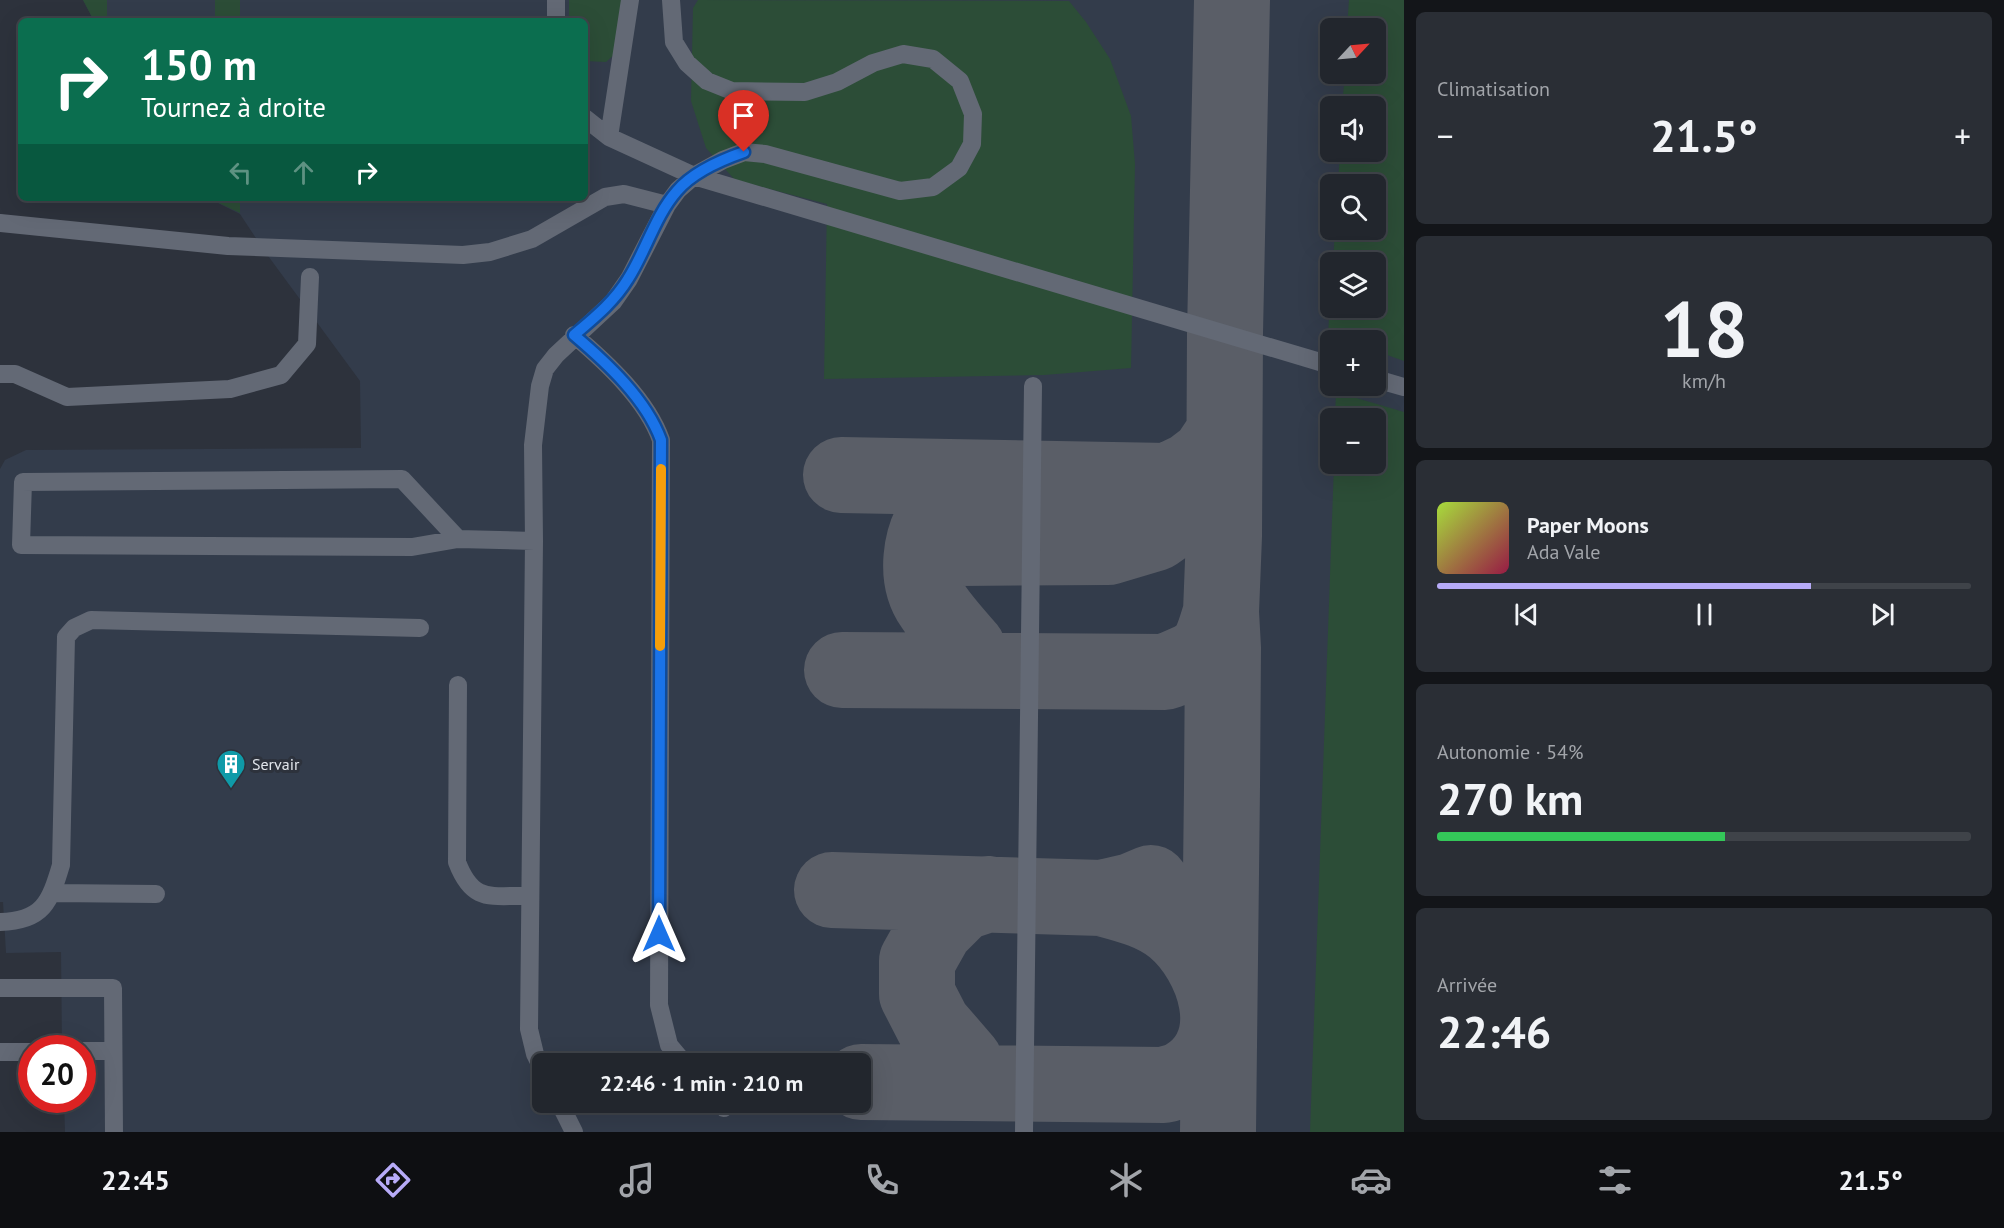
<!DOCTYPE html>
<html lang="fr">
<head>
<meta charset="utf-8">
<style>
  body { margin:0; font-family:"PT Sans",sans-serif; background:#2a2e35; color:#f1f3f6; height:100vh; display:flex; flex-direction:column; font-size:22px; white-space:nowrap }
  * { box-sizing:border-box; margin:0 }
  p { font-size:20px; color:#a2a5aa }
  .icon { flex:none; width:33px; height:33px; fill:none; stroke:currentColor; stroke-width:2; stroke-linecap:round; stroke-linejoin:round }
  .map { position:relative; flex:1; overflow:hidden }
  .drawer { display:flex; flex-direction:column; gap:12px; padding:12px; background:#131519; width:600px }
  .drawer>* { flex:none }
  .hud { position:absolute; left:18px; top:18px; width:570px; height:183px; border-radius:9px; box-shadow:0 6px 24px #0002,0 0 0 2px #3f4349; background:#0b6e4f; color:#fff; overflow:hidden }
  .needle { width:39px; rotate:64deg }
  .fabs { position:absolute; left:1320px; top:18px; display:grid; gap:12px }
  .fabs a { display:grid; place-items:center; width:66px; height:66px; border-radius:9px; background:#22262d; box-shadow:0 6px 24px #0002,0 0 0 2px #3f4349; font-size:30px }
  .speed { position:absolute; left:18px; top:1035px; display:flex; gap:12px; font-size:30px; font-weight:700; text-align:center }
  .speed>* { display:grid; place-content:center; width:78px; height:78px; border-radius:50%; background:#22262d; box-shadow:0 6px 24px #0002,0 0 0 2px #3f4349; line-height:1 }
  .speed .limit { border:9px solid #d22; background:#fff; color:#111 }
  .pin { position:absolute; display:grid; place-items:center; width:51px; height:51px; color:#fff; margin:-62px -26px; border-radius:50% 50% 50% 0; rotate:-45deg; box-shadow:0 0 6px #0007 }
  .pin .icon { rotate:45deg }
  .me { position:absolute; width:66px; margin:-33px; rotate:0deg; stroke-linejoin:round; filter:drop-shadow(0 0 4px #0008) }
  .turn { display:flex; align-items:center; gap:21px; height:126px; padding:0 24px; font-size:27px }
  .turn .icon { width:78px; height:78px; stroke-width:2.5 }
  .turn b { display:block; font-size:42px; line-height:51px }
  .lanes { display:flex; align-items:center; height:57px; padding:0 24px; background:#0003; justify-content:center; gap:30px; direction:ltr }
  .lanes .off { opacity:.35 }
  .big { font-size:45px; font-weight:600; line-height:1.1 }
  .drawer .tile { flex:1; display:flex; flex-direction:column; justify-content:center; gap:9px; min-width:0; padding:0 21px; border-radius:9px; background:#2a2e35 }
  .drawer .dial { align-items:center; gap:0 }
  .dial b { font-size:78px; line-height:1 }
  .song { display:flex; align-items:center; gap:18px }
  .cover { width:72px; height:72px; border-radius:9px; background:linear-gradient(135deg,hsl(80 70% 55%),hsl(340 70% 35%)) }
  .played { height:6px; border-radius:3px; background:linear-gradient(90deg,#b7abf8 70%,#3f4349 70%) }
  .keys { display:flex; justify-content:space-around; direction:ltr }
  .heat { display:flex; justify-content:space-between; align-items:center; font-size:33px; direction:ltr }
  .charge { height:9px; border-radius:4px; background:linear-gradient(90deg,#34c759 54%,#3f4349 0) }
  .trip { position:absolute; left:532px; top:1053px; width:339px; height:60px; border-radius:9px; background:#22262d; box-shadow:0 6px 24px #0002,0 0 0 2px #3f4349; font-weight:600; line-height:60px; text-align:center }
  .dock { display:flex; height:96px; justify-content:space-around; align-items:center; background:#0e0f12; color:#a2a5aa }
  .dock .icon { width:42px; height:42px }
  .dock .selected { color:#b7abf8 }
  .dock b { font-size:27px; color:#f1f3f6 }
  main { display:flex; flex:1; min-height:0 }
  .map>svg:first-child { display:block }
  .built { fill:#333c4b; fill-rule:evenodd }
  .green { fill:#2c4d37 }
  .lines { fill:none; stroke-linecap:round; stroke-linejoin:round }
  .taxiway { stroke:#5a5e67; stroke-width:76 }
  .minor { stroke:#636975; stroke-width:18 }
  .route-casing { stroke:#114b97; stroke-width:15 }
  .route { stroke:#1a73e8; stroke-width:10 }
  .slow { stroke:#f59e0b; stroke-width:10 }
  .labels { text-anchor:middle; stroke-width:6; stroke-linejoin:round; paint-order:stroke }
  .poi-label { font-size:16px; fill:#e1e5eb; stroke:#2d323c; text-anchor:start }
</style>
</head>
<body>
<main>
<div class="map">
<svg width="1404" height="1132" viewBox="0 0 1404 1132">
  <rect width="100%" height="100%" fill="#2d323c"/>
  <path class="built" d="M83 0H1404V1132H65L64 1100H82V1048H62L61 952 6 953 3 902H0V469L5 460 26 450 361 448 360 381 263 249 240 214 208 198H585V21H94ZM1330 28H1376V74H1330ZM1330 106H1376V152H1330ZM1330 184H1376V230H1330ZM1330 262H1376V308H1330ZM1330 340H1376V386H1330ZM1330 418H1376V464H1330ZM543 1064H861V1102H543Z"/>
  <path class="green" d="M83 0H107V21H94Z
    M215 0H240V21H215Z
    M569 0H622L616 53 606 62 585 61V21H569Z
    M698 0 1069 1 1086 22 1110 59 1131 116 1135 164 1131 368 1044 375 824 379 827 204 735 180 706 148 691 101 693 8Z
    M1349 0H1404V361L1376 351V340H1343L1328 336 1330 300V308H1376V262H1333L1335 230H1376V184H1338L1340 152H1376V106H1342L1345 74H1376V28H1347Z
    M208 198H240V213Z
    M1336 392 1404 412V1132H1310L1334 464H1376V418H1335Z"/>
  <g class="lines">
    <path class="taxiway" d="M841 475 1168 481 1191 470 1208 457 1224 433 1207 480 1179 516 1155 533 1108 547 959 548
      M956 495C951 500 944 505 940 510 919 535 914 579 933 606 943 621 956 635 968 649
      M842 670 1165 672C1206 655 1208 656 1221 612
      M832 890 1102 898 1132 891 1151 883
      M965 1062 933 1025 917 994V961L935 929 961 903 988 894
      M861 1082 1164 1085C1171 1083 1180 1081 1186 1077 1243 1043 1215 962 1174 928 1153 911 1128 905 1102 898
      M1218 1132 1222 787 1223 648 1221 612 1224 536 1225 333 1232 0"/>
    <path class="minor" d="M556 0V21
      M585 118 609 137 694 176 1330 365
      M609 137 630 0
      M0 223 228 246 463 255 490 252 532 239 605 197 624 194 667 205
      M574 335C607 363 647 400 661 440L659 1005 669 1045 685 1064
      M0 374H15L67 397 230 389 281 375 307 344 310 277
      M1376 379 1404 387
      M458 539 412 547 21 545 23 482 402 479 458 539 534 541
      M458 685 457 862C473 904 491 895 530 896
      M53 893 156 894
      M0 922C43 921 50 902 61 865L66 637 74 628 91 620 420 628
      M0 988H113L114 1132
      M82 1051H113
      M0 1052H32
      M543 1070 535 1054 529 1029 534 541 533 445 540 386 545 369 556 355 613 302 629 279 667 205 678 190 694 176 723 160 744 152 765 154 900 191 933 187 959 168 972 144 973 114 960 81 933 59 903 54 873 63 837 82 805 92 732 91 707 81 687 63 674 42 671 0
      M559 1102 574 1132
      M720 1102 724 1108
      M1024 1132 1033 386"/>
  </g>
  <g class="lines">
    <g class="route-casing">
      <path id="route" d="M659 934 661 440C646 399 607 363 574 335 594 318 614 302 628 279 646 251 655 216 677 191 693 172 721 160 744 152"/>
    </g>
    <use href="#route" class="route"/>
    <path class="slow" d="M660 646 661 469"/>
  </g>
  <defs>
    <g id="building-pin" transform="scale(1.5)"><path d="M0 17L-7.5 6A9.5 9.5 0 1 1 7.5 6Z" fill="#0f9aa8" stroke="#2d323c"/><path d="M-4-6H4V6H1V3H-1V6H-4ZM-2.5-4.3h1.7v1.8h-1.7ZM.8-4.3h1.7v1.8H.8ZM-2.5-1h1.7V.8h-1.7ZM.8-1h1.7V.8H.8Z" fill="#fff"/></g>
  </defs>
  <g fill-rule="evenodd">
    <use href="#building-pin" x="231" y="764"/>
  </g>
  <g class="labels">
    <g class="poi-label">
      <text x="252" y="770">Servair</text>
    </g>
  </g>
</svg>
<div class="fabs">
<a><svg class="needle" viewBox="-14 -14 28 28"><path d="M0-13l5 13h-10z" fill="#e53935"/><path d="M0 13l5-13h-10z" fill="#a2a5aa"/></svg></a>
<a><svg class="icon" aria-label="sound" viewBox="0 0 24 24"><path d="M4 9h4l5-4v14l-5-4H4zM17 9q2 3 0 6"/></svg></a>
<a><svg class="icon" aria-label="search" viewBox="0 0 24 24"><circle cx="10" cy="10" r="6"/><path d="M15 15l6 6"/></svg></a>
<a><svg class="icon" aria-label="layers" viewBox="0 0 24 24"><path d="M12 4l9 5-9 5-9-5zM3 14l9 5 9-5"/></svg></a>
<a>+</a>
<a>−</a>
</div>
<div class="speed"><div class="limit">20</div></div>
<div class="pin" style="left:744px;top:152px;background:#d93025"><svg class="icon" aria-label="arrive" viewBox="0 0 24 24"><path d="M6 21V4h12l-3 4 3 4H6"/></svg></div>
<svg class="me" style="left:659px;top:934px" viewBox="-20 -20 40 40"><path d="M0-17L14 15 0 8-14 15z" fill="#1a73e8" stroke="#fff" stroke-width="4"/></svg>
<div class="trip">22:46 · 1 min · 210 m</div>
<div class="hud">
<div class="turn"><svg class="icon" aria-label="right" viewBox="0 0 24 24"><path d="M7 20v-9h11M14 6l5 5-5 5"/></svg><div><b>150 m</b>Tournez à droite</div></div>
<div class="lanes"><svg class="icon off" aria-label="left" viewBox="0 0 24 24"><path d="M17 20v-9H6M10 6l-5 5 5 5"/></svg><svg class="icon off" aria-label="ahead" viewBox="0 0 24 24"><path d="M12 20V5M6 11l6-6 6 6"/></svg><svg class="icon" aria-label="right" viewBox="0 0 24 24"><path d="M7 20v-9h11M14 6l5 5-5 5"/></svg></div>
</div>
</div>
<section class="drawer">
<div class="tile"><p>Climatisation</p>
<div class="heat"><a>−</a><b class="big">21.5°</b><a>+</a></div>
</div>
<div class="tile dial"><b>18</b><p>km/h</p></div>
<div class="tile">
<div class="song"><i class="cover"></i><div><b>Paper Moons</b><p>Ada Vale</p></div></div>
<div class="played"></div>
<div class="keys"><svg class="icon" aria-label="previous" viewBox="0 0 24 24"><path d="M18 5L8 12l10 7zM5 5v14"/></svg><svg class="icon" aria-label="pause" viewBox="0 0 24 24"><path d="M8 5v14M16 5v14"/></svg><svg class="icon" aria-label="next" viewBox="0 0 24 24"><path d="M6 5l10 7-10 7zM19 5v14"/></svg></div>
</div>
<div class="tile"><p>Autonomie · 54%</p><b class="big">270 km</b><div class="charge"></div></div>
<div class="tile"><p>Arrivée</p><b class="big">22:46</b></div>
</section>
</main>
<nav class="dock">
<b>22:45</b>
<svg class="icon selected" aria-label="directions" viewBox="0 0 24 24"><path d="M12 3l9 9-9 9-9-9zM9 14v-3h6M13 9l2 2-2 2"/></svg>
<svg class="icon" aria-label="music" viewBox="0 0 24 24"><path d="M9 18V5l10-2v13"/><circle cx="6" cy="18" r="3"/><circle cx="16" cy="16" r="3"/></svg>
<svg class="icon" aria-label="phone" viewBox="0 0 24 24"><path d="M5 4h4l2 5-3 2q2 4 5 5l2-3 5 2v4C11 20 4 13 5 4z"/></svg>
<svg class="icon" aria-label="climate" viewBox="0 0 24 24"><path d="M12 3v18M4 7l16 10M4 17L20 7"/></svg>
<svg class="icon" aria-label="car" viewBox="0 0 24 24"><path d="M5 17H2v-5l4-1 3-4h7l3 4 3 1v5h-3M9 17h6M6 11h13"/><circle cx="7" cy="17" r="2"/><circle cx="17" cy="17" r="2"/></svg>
<svg class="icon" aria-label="filters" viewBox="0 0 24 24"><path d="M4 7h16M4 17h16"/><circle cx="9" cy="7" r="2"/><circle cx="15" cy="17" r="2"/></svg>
<b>21.5°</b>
</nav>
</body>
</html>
